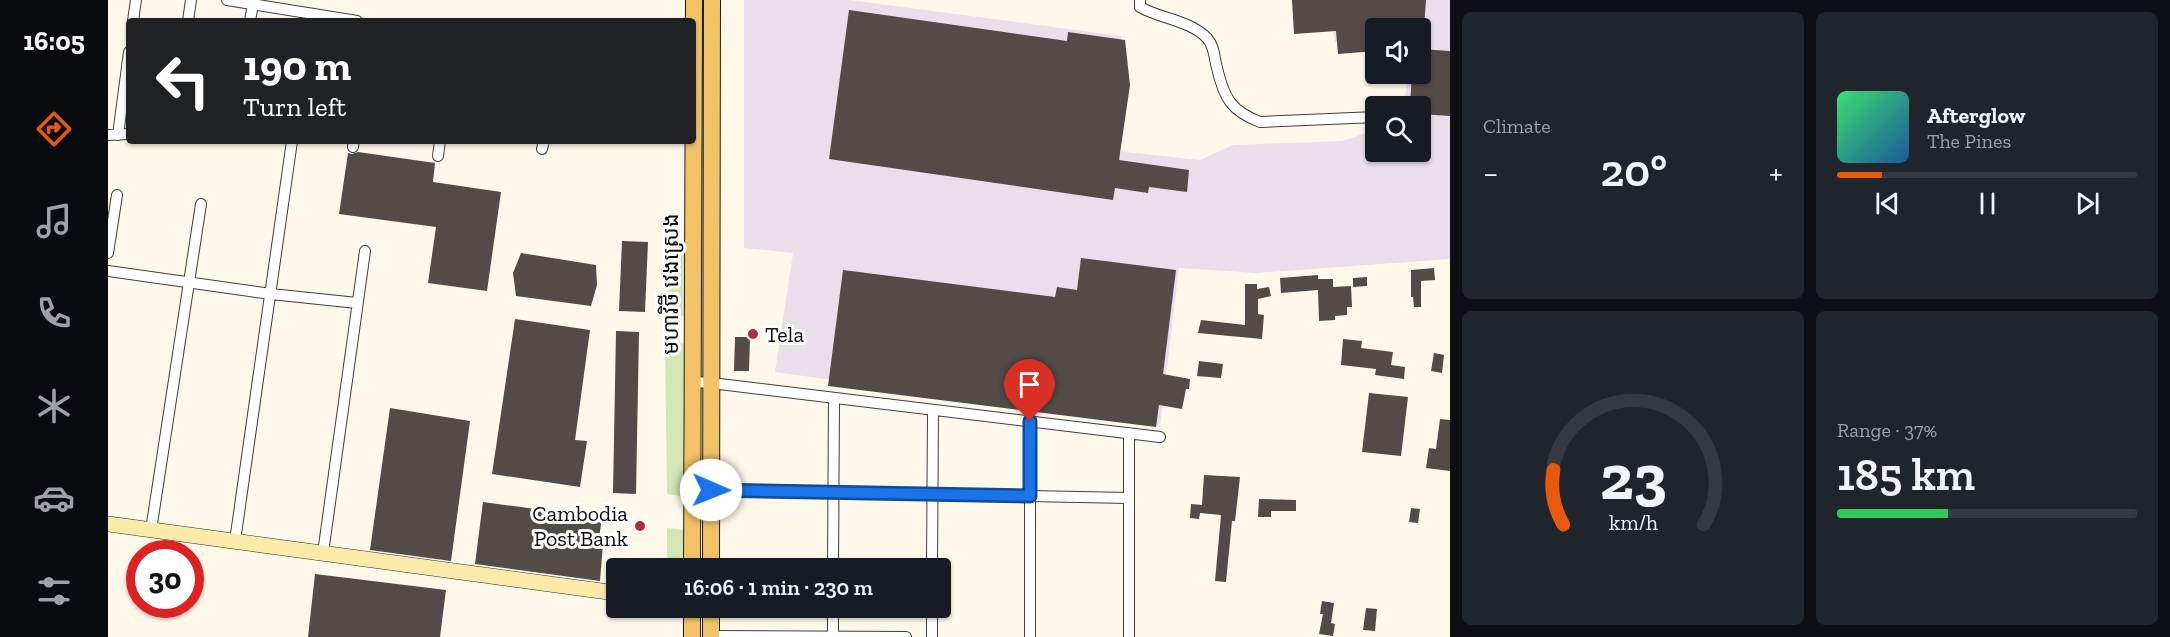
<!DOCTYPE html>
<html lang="en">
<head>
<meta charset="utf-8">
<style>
  body { margin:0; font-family:"Zilla Slab","Noto Sans Khmer",serif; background:#20242c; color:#f1f3f6; height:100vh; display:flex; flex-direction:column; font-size:22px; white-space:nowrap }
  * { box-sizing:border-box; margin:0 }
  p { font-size:20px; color:#9ea1a6 }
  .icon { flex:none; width:33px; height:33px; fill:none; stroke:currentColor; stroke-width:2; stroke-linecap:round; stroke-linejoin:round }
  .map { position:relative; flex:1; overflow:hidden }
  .details { display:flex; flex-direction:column; gap:12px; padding:12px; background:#0d0f14; width:720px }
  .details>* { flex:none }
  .top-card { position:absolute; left:18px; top:18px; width:570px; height:126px; border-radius:6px; box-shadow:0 2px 4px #0004; background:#202124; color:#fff; overflow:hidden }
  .fabs { position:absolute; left:1257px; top:18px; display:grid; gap:12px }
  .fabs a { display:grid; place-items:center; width:66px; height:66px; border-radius:6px; background:#171b24; box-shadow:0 2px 4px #0004; font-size:30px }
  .speed { position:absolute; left:18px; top:540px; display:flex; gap:12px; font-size:30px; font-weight:700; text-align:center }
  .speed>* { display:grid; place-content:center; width:78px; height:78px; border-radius:50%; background:#171b24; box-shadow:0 2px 4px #0004; line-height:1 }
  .speed .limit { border:9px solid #d22; background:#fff; color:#111 }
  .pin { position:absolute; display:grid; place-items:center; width:51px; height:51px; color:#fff; margin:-62px -26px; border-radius:50% 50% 50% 0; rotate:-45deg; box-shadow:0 0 6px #0007 }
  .pin .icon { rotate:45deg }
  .me { position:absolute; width:66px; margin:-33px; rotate:91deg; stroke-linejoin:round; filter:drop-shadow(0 0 4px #0008) }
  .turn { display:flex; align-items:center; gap:21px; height:126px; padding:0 18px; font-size:27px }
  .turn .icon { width:78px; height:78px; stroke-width:2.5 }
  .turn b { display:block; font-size:42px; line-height:51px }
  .big { font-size:45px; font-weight:600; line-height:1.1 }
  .details .widget { flex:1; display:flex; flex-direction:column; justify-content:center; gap:9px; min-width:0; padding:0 21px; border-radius:9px; background:#20242c }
  .details .dial { align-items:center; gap:0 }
  .dial svg { height:156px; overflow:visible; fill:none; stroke:#363941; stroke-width:7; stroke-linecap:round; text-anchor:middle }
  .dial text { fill:#f1f3f6; stroke:none }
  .song { display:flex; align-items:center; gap:18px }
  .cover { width:72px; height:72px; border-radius:9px; background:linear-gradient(135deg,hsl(140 70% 55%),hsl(210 70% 35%)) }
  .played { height:6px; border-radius:3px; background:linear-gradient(90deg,#ea580c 15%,#363941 15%) }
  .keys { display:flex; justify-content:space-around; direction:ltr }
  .heat { display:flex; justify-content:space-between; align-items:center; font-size:33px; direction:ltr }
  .charge { height:9px; border-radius:4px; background:linear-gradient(90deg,#34c759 37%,#363941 0) }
  .details .tiles { flex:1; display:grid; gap:12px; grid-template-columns:repeat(2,1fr) }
  .trip { position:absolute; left:498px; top:558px; width:345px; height:60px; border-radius:6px; background:#171b24; box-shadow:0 2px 4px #0004; font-weight:600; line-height:60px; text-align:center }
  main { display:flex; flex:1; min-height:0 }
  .menu { display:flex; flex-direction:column; width:108px; justify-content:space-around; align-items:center; background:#090b0e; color:#9ea1a6 }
  .menu .icon { width:42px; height:42px }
  .menu .active { color:#ea580c }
  .menu b { font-size:27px; color:#f1f3f6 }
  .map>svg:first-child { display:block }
  .industrial { fill:#e8dfea }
  .green { fill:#d4e6b6 }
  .building { fill:#534b48 }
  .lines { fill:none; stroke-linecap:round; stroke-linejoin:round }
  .street-casing { stroke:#3e3e3e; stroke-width:12 }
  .secondary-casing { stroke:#2d2d2d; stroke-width:16 }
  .primary-casing { stroke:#1c1c1c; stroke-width:18 }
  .street { stroke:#fff; stroke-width:10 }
  .secondary { stroke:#fbeaa8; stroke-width:15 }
  .primary { stroke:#f2c266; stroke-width:16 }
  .route-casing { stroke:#114b97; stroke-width:15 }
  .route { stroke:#1a73e8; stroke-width:10 }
  .poi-dot { fill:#b42a3e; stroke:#fff; stroke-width:2 }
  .labels { text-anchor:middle; stroke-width:6; stroke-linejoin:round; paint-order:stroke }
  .street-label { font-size:22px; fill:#0b0b0b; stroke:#fff }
  .poi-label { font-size:22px; fill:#0b0b0b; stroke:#fff; text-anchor:start }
</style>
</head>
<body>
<main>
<nav class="menu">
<b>16:05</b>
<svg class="icon active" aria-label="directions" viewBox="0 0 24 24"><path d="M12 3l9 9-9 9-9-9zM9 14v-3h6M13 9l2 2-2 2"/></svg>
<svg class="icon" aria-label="music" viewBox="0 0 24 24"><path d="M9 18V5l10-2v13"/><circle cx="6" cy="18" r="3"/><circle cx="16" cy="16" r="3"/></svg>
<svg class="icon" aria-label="phone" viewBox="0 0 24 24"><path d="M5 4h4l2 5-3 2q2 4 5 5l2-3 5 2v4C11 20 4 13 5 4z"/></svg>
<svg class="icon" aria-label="climate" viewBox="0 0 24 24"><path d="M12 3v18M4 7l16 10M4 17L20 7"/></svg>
<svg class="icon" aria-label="car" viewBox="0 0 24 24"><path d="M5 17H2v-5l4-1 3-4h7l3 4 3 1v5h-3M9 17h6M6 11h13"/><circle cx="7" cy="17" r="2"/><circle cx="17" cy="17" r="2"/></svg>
<svg class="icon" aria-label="filters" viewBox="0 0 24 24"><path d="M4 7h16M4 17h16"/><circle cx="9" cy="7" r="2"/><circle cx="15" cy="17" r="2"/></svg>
</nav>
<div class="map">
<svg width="1342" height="637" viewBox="0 0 1342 637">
  <rect width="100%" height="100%" fill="#fef8ea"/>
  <path class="industrial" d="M636 0H742L1013 36 1019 73 1009 151 1092 160 1125 145 1234 141 1267 130 1268 152H1312V106H1296L1300 74H1312V28H1268L1267 43 1227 42 1220 0H1342V259L1148 273 1071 268 1052 426 667 372 685 253 636 248Z"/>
  <path class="green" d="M560 246 578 248 577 316 559 315Z
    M557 341 578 344V497L559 494Z
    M559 528 578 530V568H559Z"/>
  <path class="building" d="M1184 0H1318L1316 28H1268V51L1230 54 1228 31 1186 34Z
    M741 10 959 41 960 32 1017 40 1022 85 1011 160 1081 170 1079 192 1041 187 1040 193 1007 188 1005 200 721 159Z
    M1312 49 1342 51V116L1312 114V106H1302L1304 74H1312Z
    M250 152 327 163 325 182 393 192 379 291 320 283 328 227 231 214 240 153 244 154Z
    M514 241 540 242 537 312 511 311Z
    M413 253 488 265 489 285 483 306 408 296 405 273Z
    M973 258 1068 270 1055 374 1082 379 1081 389H1078L1074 409 1051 405 1048 427 720 386 735 270 947 297 949 287 969 290Z
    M1326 268 1327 280 1313 281V307H1306L1305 297H1303V270Z
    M1210 275V279H1225V287L1243 286 1244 307H1239V315L1227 316V320L1211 321 1210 290 1173 293 1172 278Z
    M1259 277V286L1245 287V278Z
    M1137 284H1149V289L1161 287 1163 296 1150 299V314L1156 315 1154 339 1090 333 1093 320 1137 325Z
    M407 319 482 330 467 440 479 441 472 487 384 474Z
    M508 331 531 332 528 494 505 493Z
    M627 337H642L641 371H626Z
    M1235 339 1254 341 1253 348 1285 352 1283 365 1297 367 1296 379 1267 375 1268 369 1233 365Z
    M1326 353 1336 355 1334 373 1323 371Z
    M1091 361 1115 364 1113 378 1089 376Z
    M1261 393 1300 397 1293 456 1254 452Z
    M282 408 362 421 343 561 262 550Z
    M1332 419 1342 420V471L1318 468 1321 448 1328 449Z
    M1096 475 1132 477 1127 521H1124L1118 582 1107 581 1113 515 1092 513 1091 519 1082 518 1083 504 1094 505Z
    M1151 499 1188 500V511H1163V517H1150Z
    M375 502 494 518 490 544H495L492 581 367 564Z
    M1303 508 1312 509 1310 523 1301 522Z
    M207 574 338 590 332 637H200Z
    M1214 601 1226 603 1223 623 1227 624 1225 636 1211 634 1215 614H1212Z
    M1258 608 1269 609 1267 631 1255 630Z"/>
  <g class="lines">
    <g class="street-casing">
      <path id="street" d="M119 0 249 21
        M1032 0V7C1053 19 1081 20 1099 38 1107 47 1106 58 1109 68 1116 98 1123 111 1152 122L1268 117
        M25 21 28 0
        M80 21 83 0
        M142 21 145 4
        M0 135 21 134
        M10 135 21 52
        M245 147 246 141
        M434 149 436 141
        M330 156 332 141
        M0 253 9 195
        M0 271 163 294 249 303
        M585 382 603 383 1052 437
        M603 490 1021 498
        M43 530 93 204
        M127 541 184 141
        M215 553 257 251
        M725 568 726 398
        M824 568 825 410
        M603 636 798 637
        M725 637V608
        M824 637V608
        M922 637V421
        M1021 637V433"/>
    </g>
    <g class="secondary-casing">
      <path id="secondary" d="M0 524 508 593"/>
    </g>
    <g class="primary-casing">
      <path id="primary" d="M584 568 586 0
        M603 568 604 0
        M584 637V608
        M603 637V608"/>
    </g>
    <use href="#street" class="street"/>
    <use href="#secondary" class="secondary"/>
    <use href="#primary" class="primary"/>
  </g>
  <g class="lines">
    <g class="route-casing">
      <path id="route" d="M603 490 922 496V421"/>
    </g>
    <use href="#route" class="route"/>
  </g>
  <g class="poi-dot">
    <circle cx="645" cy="334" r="6"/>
    <circle cx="532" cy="526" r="6"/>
  </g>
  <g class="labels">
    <g class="street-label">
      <text transform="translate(562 284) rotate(-90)" y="8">មហាវិថី វេងស្រេង</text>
    </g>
    <g class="poi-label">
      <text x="657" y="342">Tela</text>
      <text x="520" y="521" text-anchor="end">Cambodia<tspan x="520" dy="25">Post Bank</tspan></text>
    </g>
  </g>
</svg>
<div class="fabs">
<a><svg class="icon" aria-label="sound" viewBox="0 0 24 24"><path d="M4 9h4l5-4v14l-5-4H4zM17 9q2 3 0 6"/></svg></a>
<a><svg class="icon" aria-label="search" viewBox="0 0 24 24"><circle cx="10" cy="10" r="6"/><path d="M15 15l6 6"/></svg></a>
</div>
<div class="speed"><div class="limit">30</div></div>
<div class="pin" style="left:922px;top:421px;background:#d93025"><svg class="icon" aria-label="arrive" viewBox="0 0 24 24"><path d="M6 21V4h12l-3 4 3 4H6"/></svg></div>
<svg class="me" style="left:603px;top:490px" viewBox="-20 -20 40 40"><circle r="19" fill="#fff"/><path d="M0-13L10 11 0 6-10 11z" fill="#1a73e8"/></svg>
<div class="trip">16:06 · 1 min · 230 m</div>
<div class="top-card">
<div class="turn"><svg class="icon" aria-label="left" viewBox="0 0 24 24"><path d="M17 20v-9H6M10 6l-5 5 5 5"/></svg><div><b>190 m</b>Turn left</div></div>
</div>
</div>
<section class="details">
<div class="tiles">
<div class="widget"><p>Climate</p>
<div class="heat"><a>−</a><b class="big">20°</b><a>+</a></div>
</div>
<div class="widget">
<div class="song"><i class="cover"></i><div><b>Afterglow</b><p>The Pines</p></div></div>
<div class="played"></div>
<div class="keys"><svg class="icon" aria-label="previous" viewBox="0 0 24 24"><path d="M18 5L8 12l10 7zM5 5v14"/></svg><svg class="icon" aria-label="pause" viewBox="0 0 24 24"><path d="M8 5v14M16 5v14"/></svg><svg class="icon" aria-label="next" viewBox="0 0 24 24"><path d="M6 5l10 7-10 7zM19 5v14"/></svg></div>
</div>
<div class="widget dial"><svg viewBox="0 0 100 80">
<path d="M14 69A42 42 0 1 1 86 69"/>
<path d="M14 69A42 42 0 0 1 9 41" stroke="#ea580c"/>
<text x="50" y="56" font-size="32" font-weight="700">23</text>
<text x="50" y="72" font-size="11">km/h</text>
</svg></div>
<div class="widget"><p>Range · 37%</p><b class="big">185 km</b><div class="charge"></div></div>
</div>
</section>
</main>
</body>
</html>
